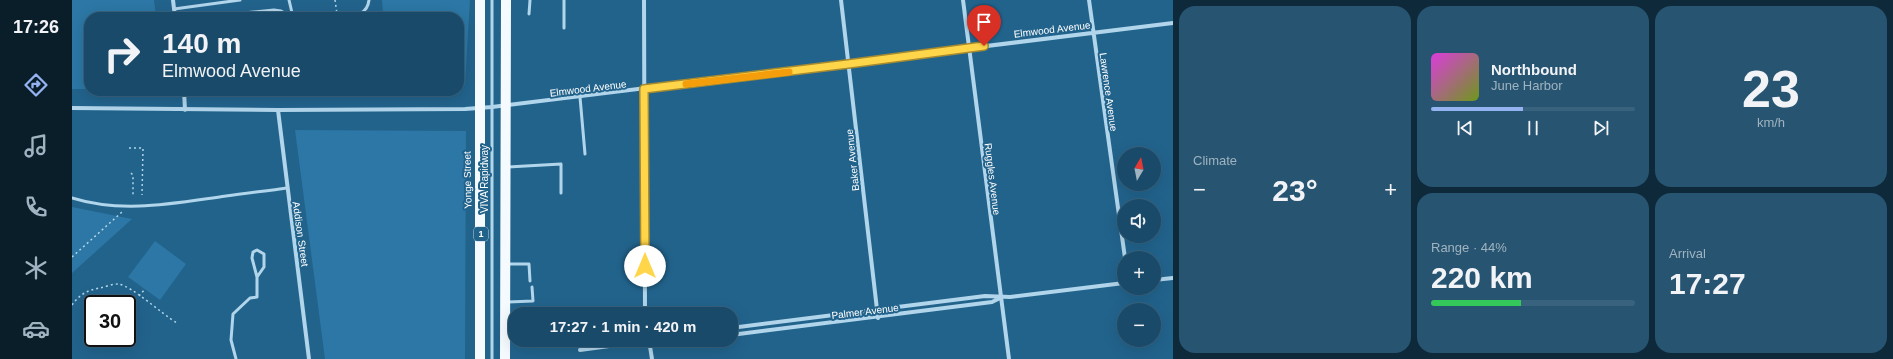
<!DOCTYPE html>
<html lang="en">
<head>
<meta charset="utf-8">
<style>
  body { margin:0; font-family:Arial,sans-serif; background:#275471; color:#f1f3f6; height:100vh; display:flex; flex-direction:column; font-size:15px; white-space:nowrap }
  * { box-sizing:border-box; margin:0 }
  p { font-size:13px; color:#9fb3c0 }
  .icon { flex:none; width:22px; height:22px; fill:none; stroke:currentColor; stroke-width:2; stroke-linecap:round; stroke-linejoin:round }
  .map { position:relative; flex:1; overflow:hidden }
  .details { display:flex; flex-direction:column; gap:6px; padding:6px; background:#0e293a; width:720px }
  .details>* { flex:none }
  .banner { position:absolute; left:12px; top:12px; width:380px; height:84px; border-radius:16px; box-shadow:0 4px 16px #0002,0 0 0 1px #38627d; background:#1a4a69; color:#f1f3f6; overflow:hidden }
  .needle { width:26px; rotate:10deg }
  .buttons { position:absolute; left:1045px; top:147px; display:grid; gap:8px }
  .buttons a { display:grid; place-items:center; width:44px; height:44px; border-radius:50%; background:#1a4a69; box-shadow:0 4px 16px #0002,0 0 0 1px #38627d; font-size:20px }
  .speed { position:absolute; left:12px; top:295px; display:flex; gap:8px; font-size:20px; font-weight:700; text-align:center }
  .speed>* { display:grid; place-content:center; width:52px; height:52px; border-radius:50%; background:#1a4a69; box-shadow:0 4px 16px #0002,0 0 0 1px #38627d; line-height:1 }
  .speed .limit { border:2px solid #111; border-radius:6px; background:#fff; color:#111 }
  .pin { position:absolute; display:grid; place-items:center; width:34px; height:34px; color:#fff; margin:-41px -17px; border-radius:50% 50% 50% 0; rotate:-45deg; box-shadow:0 0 4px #0007 }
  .pin .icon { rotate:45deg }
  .me { position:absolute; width:44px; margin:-22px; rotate:0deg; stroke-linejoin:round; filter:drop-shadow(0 0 3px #0008) }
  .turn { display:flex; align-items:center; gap:14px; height:84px; padding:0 12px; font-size:18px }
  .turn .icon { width:52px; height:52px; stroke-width:2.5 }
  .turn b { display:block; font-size:28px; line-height:34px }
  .big { font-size:30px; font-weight:800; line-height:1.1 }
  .details .tile { flex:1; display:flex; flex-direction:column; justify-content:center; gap:6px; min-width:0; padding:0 14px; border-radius:16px; background:#275471 }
  .details .dial { align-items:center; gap:0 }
  .dial b { font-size:52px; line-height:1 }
  .song { display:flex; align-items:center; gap:12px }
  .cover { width:48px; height:48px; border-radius:6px; background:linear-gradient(135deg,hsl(300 70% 55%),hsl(80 70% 35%)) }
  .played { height:4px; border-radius:2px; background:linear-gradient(90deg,#95b2f1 45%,#38627d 45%) }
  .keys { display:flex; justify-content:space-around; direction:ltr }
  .heat { display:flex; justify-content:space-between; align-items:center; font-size:22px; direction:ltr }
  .charge { height:6px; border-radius:3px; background:linear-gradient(90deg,#34c759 44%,#38627d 0) }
  .details .tiles { flex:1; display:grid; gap:6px; grid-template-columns:repeat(3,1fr) }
  .tile:first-child { grid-row:span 2 }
  .trip { position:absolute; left:436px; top:307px; width:230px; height:40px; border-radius:16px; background:#1a4a69; box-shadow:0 4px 16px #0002,0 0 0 1px #38627d; font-weight:800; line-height:40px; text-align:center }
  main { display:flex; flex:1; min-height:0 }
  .menu { display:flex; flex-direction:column; width:72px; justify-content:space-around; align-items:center; background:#0a1e2a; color:#9fb3c0 }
  .menu .icon { width:28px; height:28px }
  .menu .current { color:#95b2f1 }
  .menu b { font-size:18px; color:#f1f3f6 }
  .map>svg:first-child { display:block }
  .green { fill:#2c77a5 }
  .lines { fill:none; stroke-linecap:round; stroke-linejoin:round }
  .path { stroke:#b1d5eb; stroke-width:1.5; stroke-dasharray:2 3; stroke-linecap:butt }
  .service { stroke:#b1d5eb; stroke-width:3 }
  .minor { stroke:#b1d5eb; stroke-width:4 }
  .primary { stroke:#f5fafe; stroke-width:10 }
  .route-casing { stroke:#a68a30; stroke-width:10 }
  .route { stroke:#ffd54a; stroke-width:7 }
  .slow { stroke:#f59e0b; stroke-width:7 }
  .labels { text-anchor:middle; stroke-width:4; stroke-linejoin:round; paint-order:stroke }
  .shield { fill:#22638c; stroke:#bdd0dc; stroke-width:1 }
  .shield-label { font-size:9px; font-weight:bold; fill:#fff }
  .street-label { font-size:10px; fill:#fff; stroke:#22638c }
</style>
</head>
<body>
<main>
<nav class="menu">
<b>17:26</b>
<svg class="icon current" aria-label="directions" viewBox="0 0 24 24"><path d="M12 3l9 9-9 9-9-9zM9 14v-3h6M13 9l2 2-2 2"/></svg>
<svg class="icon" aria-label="music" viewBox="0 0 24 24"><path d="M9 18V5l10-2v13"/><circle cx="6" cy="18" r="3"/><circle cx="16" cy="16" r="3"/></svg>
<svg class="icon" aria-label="phone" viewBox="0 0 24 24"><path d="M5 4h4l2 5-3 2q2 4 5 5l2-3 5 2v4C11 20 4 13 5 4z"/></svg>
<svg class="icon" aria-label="climate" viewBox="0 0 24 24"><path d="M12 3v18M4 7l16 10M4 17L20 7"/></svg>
<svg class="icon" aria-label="car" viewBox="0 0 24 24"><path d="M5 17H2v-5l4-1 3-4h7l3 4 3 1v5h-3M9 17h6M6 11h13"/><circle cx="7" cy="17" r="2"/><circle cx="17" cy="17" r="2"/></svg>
</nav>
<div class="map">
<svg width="1101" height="359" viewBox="0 0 1101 359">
  <rect width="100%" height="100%" fill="#22638c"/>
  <path class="green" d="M0 0H82L84 17H17V89H0Z
    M310 0H398L393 84 387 90V17H301L311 13Z
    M219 91H387L385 92Z
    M223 130 394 131 393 359H253Z
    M0 207 60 219 0 273Z
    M83 241 114 264 88 300 56 277Z"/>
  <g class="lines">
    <path class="path" d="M263 0 265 14
      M215 91 216 96
      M126 96 130 91
      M57 148H71L70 195
      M59 173 61 175V195
      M0 257 50 212
      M67 296 73 289
      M0 305C7 295 15 290 28 288 33 287 40 284 46 284 59 285 91 315 105 323"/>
    <path class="service" d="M217 0 221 17
      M102 9 168 0
      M457 14 458 0
      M130 17 202 10 209 11 219 17
      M269 17C282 15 295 16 297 0
      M492 28V0
      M508 97 513 154
      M435 167 489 164V193
      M0 198C51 214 103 203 154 196 174 193 194 191 215 188
      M434 264H457L458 281
      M436 302 461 301 460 287
      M164 359 159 340 161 314 178 298 185 297V277L192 267V254L185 250 181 252 180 258 185 277
      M420 359V0"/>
    <path class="minor" d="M101 0 103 17
      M572 0 573 314
      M769 0 806 318
      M891 0 937 359
      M1017 0 1053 258
      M112 91 113 110
      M0 108 206 110 393 109 420 107 1101 23
      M206 110 237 359
      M1082 280 1101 278
      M659 328 913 296 938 297 1052 283
      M659 335 920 302 928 298
      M577 340 580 359
      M579 341 595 343 619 340
      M508 350 581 340"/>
    <path class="primary" d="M408 359V0
      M433 359 434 0"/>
  </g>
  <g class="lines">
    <g class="route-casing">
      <path id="route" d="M573 266 572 89 776 64 912 46"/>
    </g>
    <use href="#route" class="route"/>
    <path class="slow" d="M614 84 717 72"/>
  </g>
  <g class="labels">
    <rect class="shield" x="402" y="227" width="14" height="14" rx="3"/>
    <g class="shield-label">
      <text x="409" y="237">1</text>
    </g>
    <g class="street-label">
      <text transform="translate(980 29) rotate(-7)" y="4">Elmwood Avenue</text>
      <text transform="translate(516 88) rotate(-7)" y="4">Elmwood Avenue</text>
      <text transform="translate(1037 92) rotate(82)" y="4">Lawrence Avenue</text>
      <text transform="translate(780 160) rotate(-96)" y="4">Baker Avenue</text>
      <text transform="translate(412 179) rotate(-90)" y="4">VIVA Rapidway</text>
      <text transform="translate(921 179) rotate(83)" y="4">Ruggles Avenue</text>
      <text transform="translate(395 180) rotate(-91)" y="4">Yonge Street</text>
      <text transform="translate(229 234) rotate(82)" y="4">Addison Street</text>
      <text transform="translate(793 311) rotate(-7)" y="4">Palmer Avenue</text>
    </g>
  </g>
</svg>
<div class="buttons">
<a><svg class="needle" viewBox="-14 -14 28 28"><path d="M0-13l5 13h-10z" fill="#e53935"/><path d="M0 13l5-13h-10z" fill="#9fb3c0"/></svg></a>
<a><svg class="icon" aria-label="sound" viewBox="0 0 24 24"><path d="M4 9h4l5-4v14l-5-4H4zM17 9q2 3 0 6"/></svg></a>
<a>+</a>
<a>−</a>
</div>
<div class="speed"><div class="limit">30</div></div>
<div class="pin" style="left:912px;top:46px;background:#d93025"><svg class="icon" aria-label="arrive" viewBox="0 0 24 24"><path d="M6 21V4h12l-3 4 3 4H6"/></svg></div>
<svg class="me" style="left:573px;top:266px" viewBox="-20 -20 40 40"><circle r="19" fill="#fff"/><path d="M0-13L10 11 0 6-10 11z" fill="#ffd54a"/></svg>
<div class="trip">17:27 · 1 min · 420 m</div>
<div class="banner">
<div class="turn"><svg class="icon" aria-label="right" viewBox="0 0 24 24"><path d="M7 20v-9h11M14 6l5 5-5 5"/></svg><div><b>140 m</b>Elmwood Avenue</div></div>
</div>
</div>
<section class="details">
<div class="tiles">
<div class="tile"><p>Climate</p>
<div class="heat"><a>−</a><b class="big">23°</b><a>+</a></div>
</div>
<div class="tile">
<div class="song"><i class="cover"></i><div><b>Northbound</b><p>June Harbor</p></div></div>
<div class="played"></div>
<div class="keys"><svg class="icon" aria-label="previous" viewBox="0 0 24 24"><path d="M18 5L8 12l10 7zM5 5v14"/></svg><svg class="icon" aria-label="pause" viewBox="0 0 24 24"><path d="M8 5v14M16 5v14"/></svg><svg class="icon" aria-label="next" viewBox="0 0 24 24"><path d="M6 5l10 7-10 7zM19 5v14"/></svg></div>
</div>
<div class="tile dial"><b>23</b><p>km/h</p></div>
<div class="tile"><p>Range · 44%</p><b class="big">220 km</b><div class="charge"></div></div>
<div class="tile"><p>Arrival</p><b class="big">17:27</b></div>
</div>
</section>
</main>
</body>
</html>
